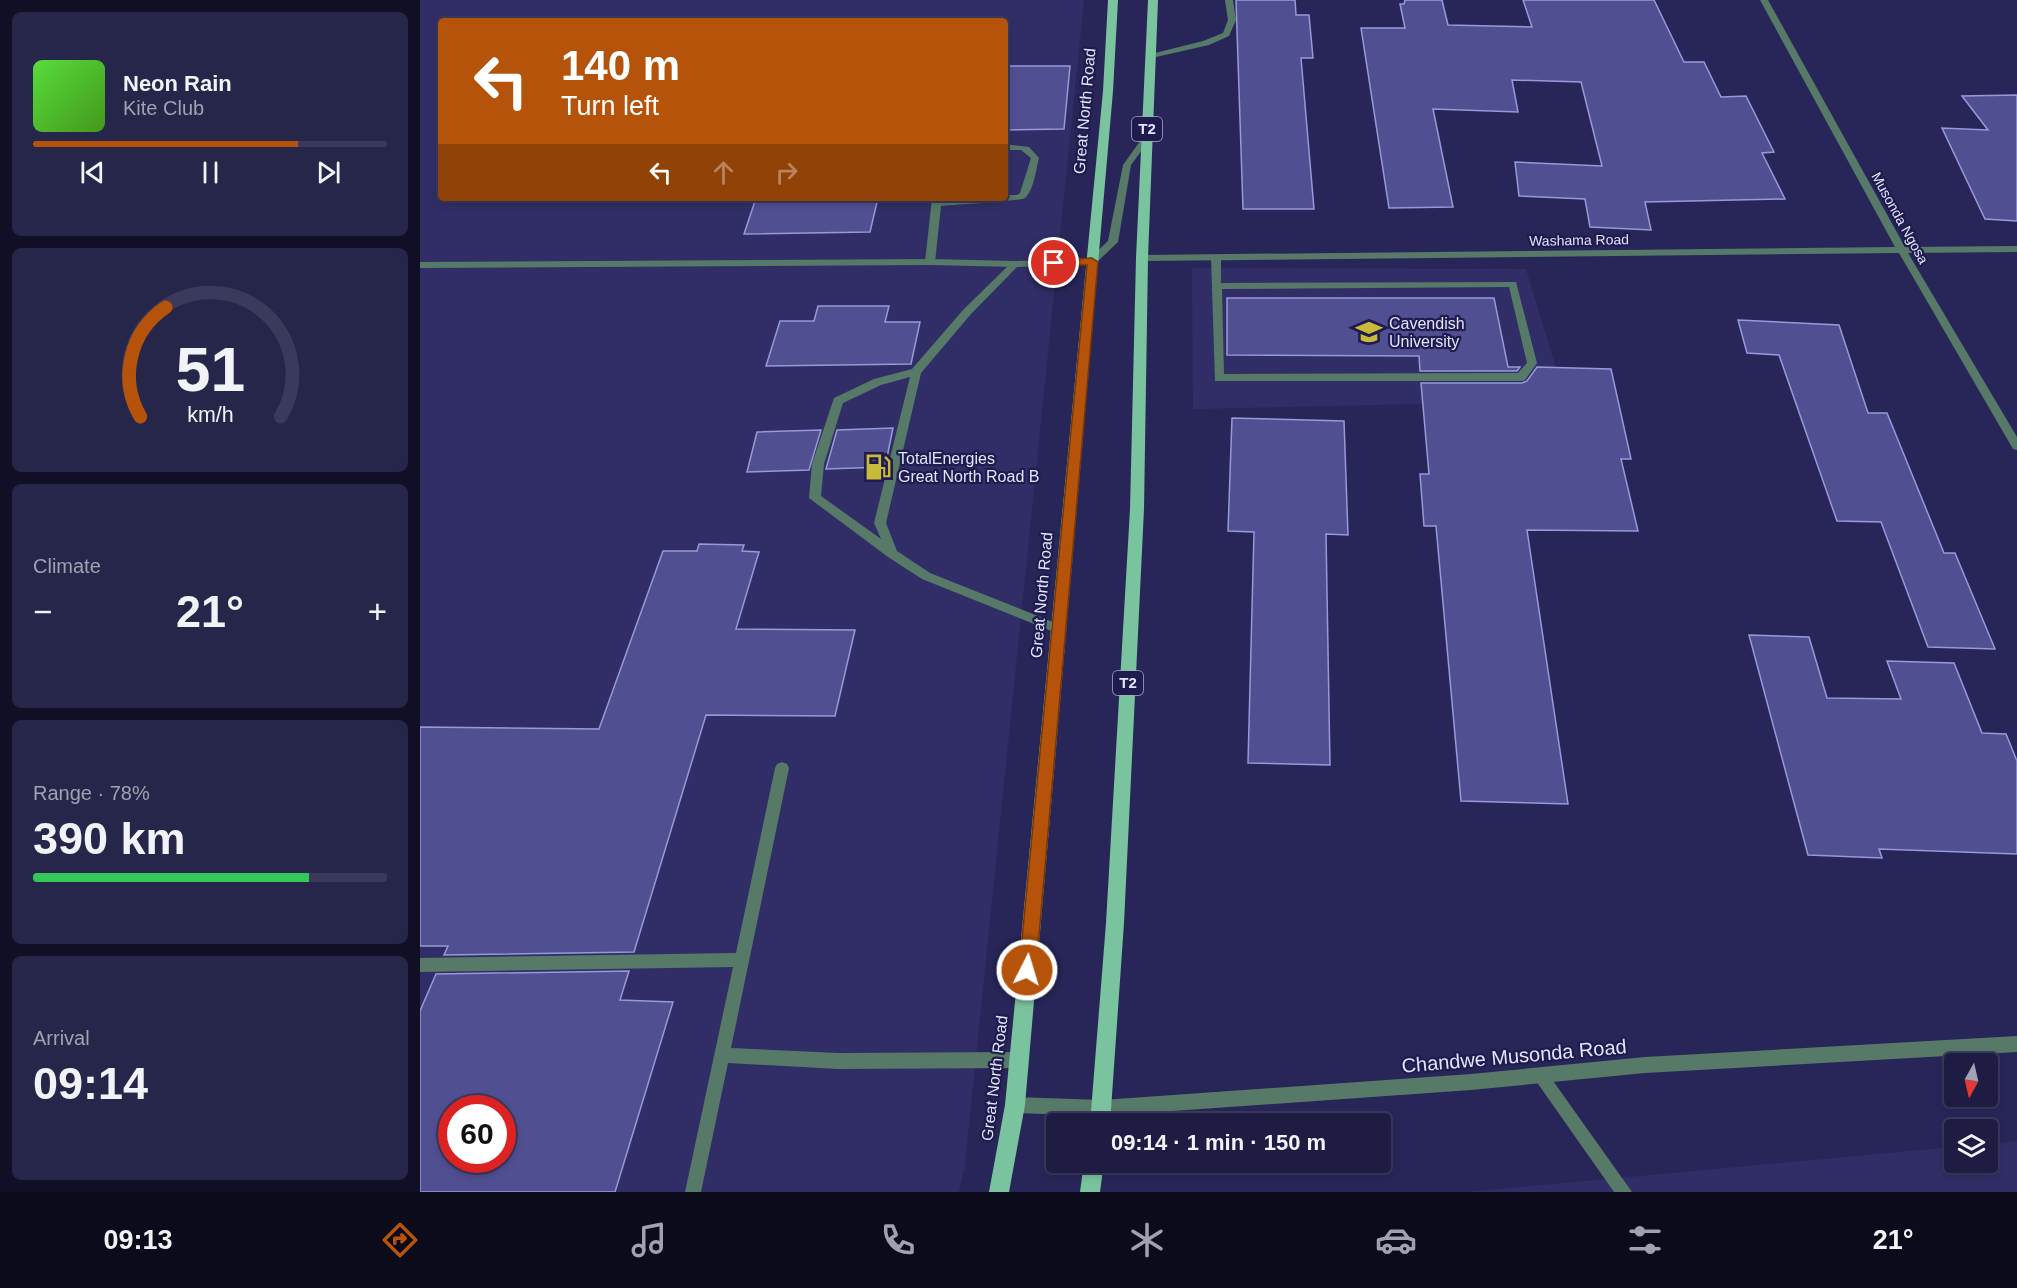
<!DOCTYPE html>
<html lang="en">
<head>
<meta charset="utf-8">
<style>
  body { margin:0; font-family:Helvetica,sans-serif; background:#26254a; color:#f1f3f6; height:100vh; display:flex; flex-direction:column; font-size:22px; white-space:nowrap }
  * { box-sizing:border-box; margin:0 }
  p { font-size:20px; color:#a1a1b2 }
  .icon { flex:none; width:33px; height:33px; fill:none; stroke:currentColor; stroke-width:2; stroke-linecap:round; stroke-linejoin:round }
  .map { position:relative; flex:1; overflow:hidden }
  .side { display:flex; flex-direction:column; gap:12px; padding:12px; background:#100f25; width:420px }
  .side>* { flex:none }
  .top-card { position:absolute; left:18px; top:18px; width:570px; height:183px; border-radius:6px; box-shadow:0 3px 9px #0003,0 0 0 2px #3c3a5c; background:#b45309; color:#fff; overflow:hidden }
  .needle { width:39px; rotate:188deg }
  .controls { position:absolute; left:1524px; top:1053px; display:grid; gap:12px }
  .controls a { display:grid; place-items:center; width:54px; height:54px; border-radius:6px; background:#1e1c43; box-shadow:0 3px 9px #0003,0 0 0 2px #3c3a5c; font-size:30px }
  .speed { position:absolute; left:18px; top:1095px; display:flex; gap:12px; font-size:30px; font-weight:700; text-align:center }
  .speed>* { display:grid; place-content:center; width:78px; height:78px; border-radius:50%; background:#1e1c43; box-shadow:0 3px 9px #0003,0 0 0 2px #3c3a5c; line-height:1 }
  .speed .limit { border:9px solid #d22; background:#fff; color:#111 }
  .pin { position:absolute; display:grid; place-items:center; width:51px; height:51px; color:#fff; margin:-26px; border:3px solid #fff; border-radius:50%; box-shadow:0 2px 6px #0007 }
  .me { position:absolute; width:66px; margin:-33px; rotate:5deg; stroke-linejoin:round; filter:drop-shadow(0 0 4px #0008) }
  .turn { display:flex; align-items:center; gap:21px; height:126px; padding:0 24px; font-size:27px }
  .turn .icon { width:78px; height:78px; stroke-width:2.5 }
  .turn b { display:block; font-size:42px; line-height:51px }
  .lanes { display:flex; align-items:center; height:57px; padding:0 24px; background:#0003; justify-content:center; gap:30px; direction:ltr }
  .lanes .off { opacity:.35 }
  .big { font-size:45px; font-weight:700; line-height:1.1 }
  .side .card { flex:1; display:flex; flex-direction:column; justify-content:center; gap:9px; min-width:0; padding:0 21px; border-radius:9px; background:#26254a }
  .side .dial { align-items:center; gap:0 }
  .dial svg { height:156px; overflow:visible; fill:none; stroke:#3c3a5c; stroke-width:7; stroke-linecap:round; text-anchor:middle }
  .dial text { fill:#f1f3f6; stroke:none }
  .song { display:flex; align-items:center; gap:18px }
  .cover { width:72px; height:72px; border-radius:9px; background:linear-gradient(135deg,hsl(110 70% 55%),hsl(100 70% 35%)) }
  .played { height:6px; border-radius:3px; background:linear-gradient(90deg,#b45309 75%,#3c3a5c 75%) }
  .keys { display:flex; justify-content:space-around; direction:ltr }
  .heat { display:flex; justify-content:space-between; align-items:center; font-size:33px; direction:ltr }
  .charge { height:9px; border-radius:4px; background:linear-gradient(90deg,#34c759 78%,#3c3a5c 0) }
  .trip { position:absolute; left:626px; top:1113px; width:345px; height:60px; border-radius:6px; background:#1e1c43; box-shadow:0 3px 9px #0003,0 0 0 2px #3c3a5c; font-weight:700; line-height:60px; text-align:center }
  .dock { display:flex; height:96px; justify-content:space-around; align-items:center; background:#0c0b1b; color:#a1a1b2 }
  .dock .icon { width:42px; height:42px }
  .dock .selected { color:#b45309 }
  .dock b { font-size:27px; color:#f1f3f6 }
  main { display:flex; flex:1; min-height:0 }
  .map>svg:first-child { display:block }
  .built { fill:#312e67; fill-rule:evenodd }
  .building { fill:#504f92; stroke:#979ad7; stroke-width:1.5; fill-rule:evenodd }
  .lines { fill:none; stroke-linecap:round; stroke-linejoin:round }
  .service { fill:#577967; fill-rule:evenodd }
  .minor { fill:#577967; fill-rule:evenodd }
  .tertiary { fill:#577967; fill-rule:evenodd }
  .primary { fill:#7ac39f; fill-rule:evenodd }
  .route { fill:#b45309; stroke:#753606; stroke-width:1.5 }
  .labels { text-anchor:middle; stroke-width:4.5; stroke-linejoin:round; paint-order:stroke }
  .far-street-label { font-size:14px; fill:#e2e4fe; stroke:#1f1b4d }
  .shield { fill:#1f1b4d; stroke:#a8a8c9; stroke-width:1.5 }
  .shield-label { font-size:15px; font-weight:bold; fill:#e2e4fe }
  .street-label { font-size:16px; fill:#e2e4fe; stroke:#1f1b4d }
  .poi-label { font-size:16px; fill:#e2e4fe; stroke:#1f1b4d; text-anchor:start }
  .near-street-label { font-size:20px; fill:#e2e4fe; stroke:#1f1b4d }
</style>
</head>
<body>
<main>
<section class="side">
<div class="card">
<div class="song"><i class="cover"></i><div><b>Neon Rain</b><p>Kite Club</p></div></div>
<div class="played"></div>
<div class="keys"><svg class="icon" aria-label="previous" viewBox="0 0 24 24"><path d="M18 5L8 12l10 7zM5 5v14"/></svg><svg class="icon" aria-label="pause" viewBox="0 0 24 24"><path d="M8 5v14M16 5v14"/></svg><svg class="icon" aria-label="next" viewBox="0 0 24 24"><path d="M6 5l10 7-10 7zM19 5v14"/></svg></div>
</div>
<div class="card dial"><svg viewBox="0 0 100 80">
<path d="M14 69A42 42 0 1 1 86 69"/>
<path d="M14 69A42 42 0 0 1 27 13" stroke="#b45309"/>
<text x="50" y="56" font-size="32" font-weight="700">51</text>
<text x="50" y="72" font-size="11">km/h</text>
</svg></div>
<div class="card"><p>Climate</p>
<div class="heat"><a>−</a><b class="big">21°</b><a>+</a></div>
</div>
<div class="card"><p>Range · 78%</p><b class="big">390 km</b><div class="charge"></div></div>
<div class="card"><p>Arrival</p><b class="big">09:14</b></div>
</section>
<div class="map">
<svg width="1597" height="1192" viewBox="0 0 1597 1192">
  <rect width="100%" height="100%" fill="#282659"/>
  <path class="built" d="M0 0H664L545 1164 539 1192H0ZM21 21H585V198H21ZM32 1108H82V1160H32Z
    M772 268 1106 269 1146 401 773 409Z
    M1597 1141V1192H1047L1534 1147V1162H1568V1144Z"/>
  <path class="building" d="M816 0H875L876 15H889L893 58H881L894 209H823Z
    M985 0H1022L1028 25 1112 27 1103 0H1234L1264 62H1284L1301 97 1326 96 1354 152 1342 153 1365 199 1225 202 1231 230 1170 227 1165 199 1099 196 1095 162 1182 166 1161 82 1092 80 1098 112 1013 109 1033 207 969 208 941 28H985L980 4H984Z
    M585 66H650L644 129 585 130Z
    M1597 95V221L1565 219 1522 128 1568 130 1542 96Z
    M336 198H458L450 232 324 234Z
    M807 298H1074L1088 367H1100L1097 371H1000L999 356 807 355Z
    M398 306H469L465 322H500L491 364 346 366 360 321H394Z
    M1318 320 1419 325 1448 413H1467L1524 553H1535L1575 649 1508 647 1461 522 1417 521 1359 355 1327 353Z
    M1117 367 1191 369 1211 459H1201L1218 531 1107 530 1148 804 1041 801 1016 526H1004L1000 474H1009L1001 383H1102L1107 381Z
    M812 418 924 421 928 535 906 534 910 765 828 763 834 532 808 531Z
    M473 428 465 467 406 469 417 430Z
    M401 430 389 470 327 472 337 432Z
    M279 544 324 545 322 551 339 552 316 629 435 630 415 716 286 715 214 952 24 955 28 946H0V727L179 729 243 551H277Z
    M1329 635 1389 637 1407 698 1481 699 1467 661 1534 663 1562 733 1586 734 1597 761V854L1459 849 1462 858 1388 855Z
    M209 971 200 1000 253 1002 195 1192H0V1011L16 974ZM32 1108H82V1160H32Z"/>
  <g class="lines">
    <path class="service" d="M805 0H813L816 20 809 36 789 45 727 59V55L783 41 803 33 808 20Z
      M585 144 609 147 619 158C616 169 614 190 605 198 601 201 532 205 521 206L515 262 510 265 507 264 505 262 512 198H522L521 201 585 198V195H597L600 193 611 158 601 150H585Z
      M796 254 801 257V283L1096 282 1117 363 1105 380 1101 381H795L791 257ZM1089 287 1107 363 1098 373 804 374 802 289Z
      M595 261 598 262V266L551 314 501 373 466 523 477 551 510 573 643 626 645 629 643 632 639 634 502 579 468 557 389 498 392 464 414 398 454 379 492 369 543 310 592 262ZM490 377 454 523 461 539 401 496 404 464 423 403 461 385Z
      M362 762 367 764 369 768 311 1048 418 1053 599 1052 604 1055 607 1060 604 1065 599 1068 418 1069 308 1063 281 1192H265L313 967 0 972V958L316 953 355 768 357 764Z
      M1121 1068 1126 1071 1212 1192H1194L1116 1081 1113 1076 1116 1071Z"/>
    <path class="minor" d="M1340 0H1348L1485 247 1597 246V252L1488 253 1597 437V450L1593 449 1479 253 722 261 717 258 722 255 1475 247Z
      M726 136 730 139 711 165 698 242 675 264 672 265 595 267 510 265 0 268V262L510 259 595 261 669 259 688 241 703 165 723 137Z"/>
    <path class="tertiary" d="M1597 1036V1052L1225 1073 1051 1090 682 1116 595 1113 589 1111 587 1105 589 1099 595 1097 682 1100 1051 1074 1225 1057Z"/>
    <path class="primary" d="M688 0H698L693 91 605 1105 589 1192H569L585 1105 683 91Z
      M728 0H738L728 258 724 509 704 923 690 1124H670L686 923 710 509 716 258Z
      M664 1162H684L680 1192H660Z"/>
  </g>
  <path class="route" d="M672 258 678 262 616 970 613 975 607 978 601 975 599 970 667 265 634 266 628 263 634 260Z"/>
  <defs>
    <g id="university-bare" transform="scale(2.07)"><path d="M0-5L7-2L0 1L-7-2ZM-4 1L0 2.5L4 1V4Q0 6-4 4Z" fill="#caba39" stroke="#1f1b4d" stroke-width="2.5" paint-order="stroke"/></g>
    <g id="fuel-bare" transform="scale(2.07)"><path d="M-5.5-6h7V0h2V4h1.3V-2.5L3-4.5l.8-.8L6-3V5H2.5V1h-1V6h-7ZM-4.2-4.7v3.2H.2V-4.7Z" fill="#caba39" stroke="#1f1b4d" stroke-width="2.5" paint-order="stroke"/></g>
  </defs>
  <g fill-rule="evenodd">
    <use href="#university-bare" x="949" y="332"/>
    <use href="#fuel-bare" x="458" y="467"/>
  </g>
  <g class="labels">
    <g class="far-street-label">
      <text transform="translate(1480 218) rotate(61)" y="5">Musonda Ngosa</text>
      <text transform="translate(1159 240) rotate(-1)" y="5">Washama Road</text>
    </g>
    <g class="shield">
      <rect x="712" y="117" width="30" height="24" rx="4.5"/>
      <rect x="693" y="671" width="30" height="24" rx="4.5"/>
    </g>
    <g class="shield-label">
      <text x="727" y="134">T2</text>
      <text x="708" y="688">T2</text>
    </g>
    <g class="street-label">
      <text transform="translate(664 111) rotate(-85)" y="6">Great North Road</text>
      <text transform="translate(621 595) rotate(-85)" y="6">Great North Road</text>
      <text transform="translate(574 1078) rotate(-83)" y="6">Great North Road</text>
    </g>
    <g class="poi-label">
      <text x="969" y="329">Cavendish<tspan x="969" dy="18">University</tspan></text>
      <text x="478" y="464">TotalEnergies<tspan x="478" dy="18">Great North Road B</tspan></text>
    </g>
    <g class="near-street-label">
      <text transform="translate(1094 1056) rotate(-5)" y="7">Chandwe Musonda Road</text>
    </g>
  </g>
</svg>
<div class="controls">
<a><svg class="needle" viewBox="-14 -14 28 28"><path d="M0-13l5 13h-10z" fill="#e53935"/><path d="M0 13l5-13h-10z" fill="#a1a1b2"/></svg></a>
<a><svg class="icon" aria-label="layers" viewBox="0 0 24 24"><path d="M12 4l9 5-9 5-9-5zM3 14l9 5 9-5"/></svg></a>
</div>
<div class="speed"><div class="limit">60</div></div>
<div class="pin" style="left:634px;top:263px;background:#d93025"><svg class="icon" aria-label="arrive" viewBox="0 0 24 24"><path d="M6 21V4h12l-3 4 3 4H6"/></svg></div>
<svg class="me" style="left:607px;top:970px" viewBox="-20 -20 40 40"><circle r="17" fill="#b45309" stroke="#fff" stroke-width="3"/><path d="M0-11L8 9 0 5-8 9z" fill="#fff"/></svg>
<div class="trip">09:14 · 1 min · 150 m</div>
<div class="top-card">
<div class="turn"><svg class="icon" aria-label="left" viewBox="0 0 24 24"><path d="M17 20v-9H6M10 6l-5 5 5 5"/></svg><div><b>140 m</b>Turn left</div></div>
<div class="lanes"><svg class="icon" aria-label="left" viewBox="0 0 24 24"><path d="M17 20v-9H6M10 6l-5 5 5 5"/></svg><svg class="icon off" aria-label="ahead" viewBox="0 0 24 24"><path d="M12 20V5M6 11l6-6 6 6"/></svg><svg class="icon off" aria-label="right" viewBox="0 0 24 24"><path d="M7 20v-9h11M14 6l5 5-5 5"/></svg></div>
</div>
</div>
</main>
<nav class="dock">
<b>09:13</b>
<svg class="icon selected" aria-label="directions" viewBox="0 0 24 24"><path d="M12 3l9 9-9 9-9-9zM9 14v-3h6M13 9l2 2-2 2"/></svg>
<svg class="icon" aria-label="music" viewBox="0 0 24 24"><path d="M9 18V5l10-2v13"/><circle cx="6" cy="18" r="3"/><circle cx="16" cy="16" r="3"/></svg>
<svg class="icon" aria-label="phone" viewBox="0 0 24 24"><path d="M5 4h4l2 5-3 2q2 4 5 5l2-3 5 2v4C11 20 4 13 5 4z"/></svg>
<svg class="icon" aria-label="climate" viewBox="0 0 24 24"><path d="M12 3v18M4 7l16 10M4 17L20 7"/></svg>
<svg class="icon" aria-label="car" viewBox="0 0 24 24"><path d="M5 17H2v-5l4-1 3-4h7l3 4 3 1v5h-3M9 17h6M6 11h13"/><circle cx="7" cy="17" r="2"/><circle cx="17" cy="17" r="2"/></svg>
<svg class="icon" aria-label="filters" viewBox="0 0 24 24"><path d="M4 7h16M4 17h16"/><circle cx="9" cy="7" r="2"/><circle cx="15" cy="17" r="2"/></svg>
<b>21°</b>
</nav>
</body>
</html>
